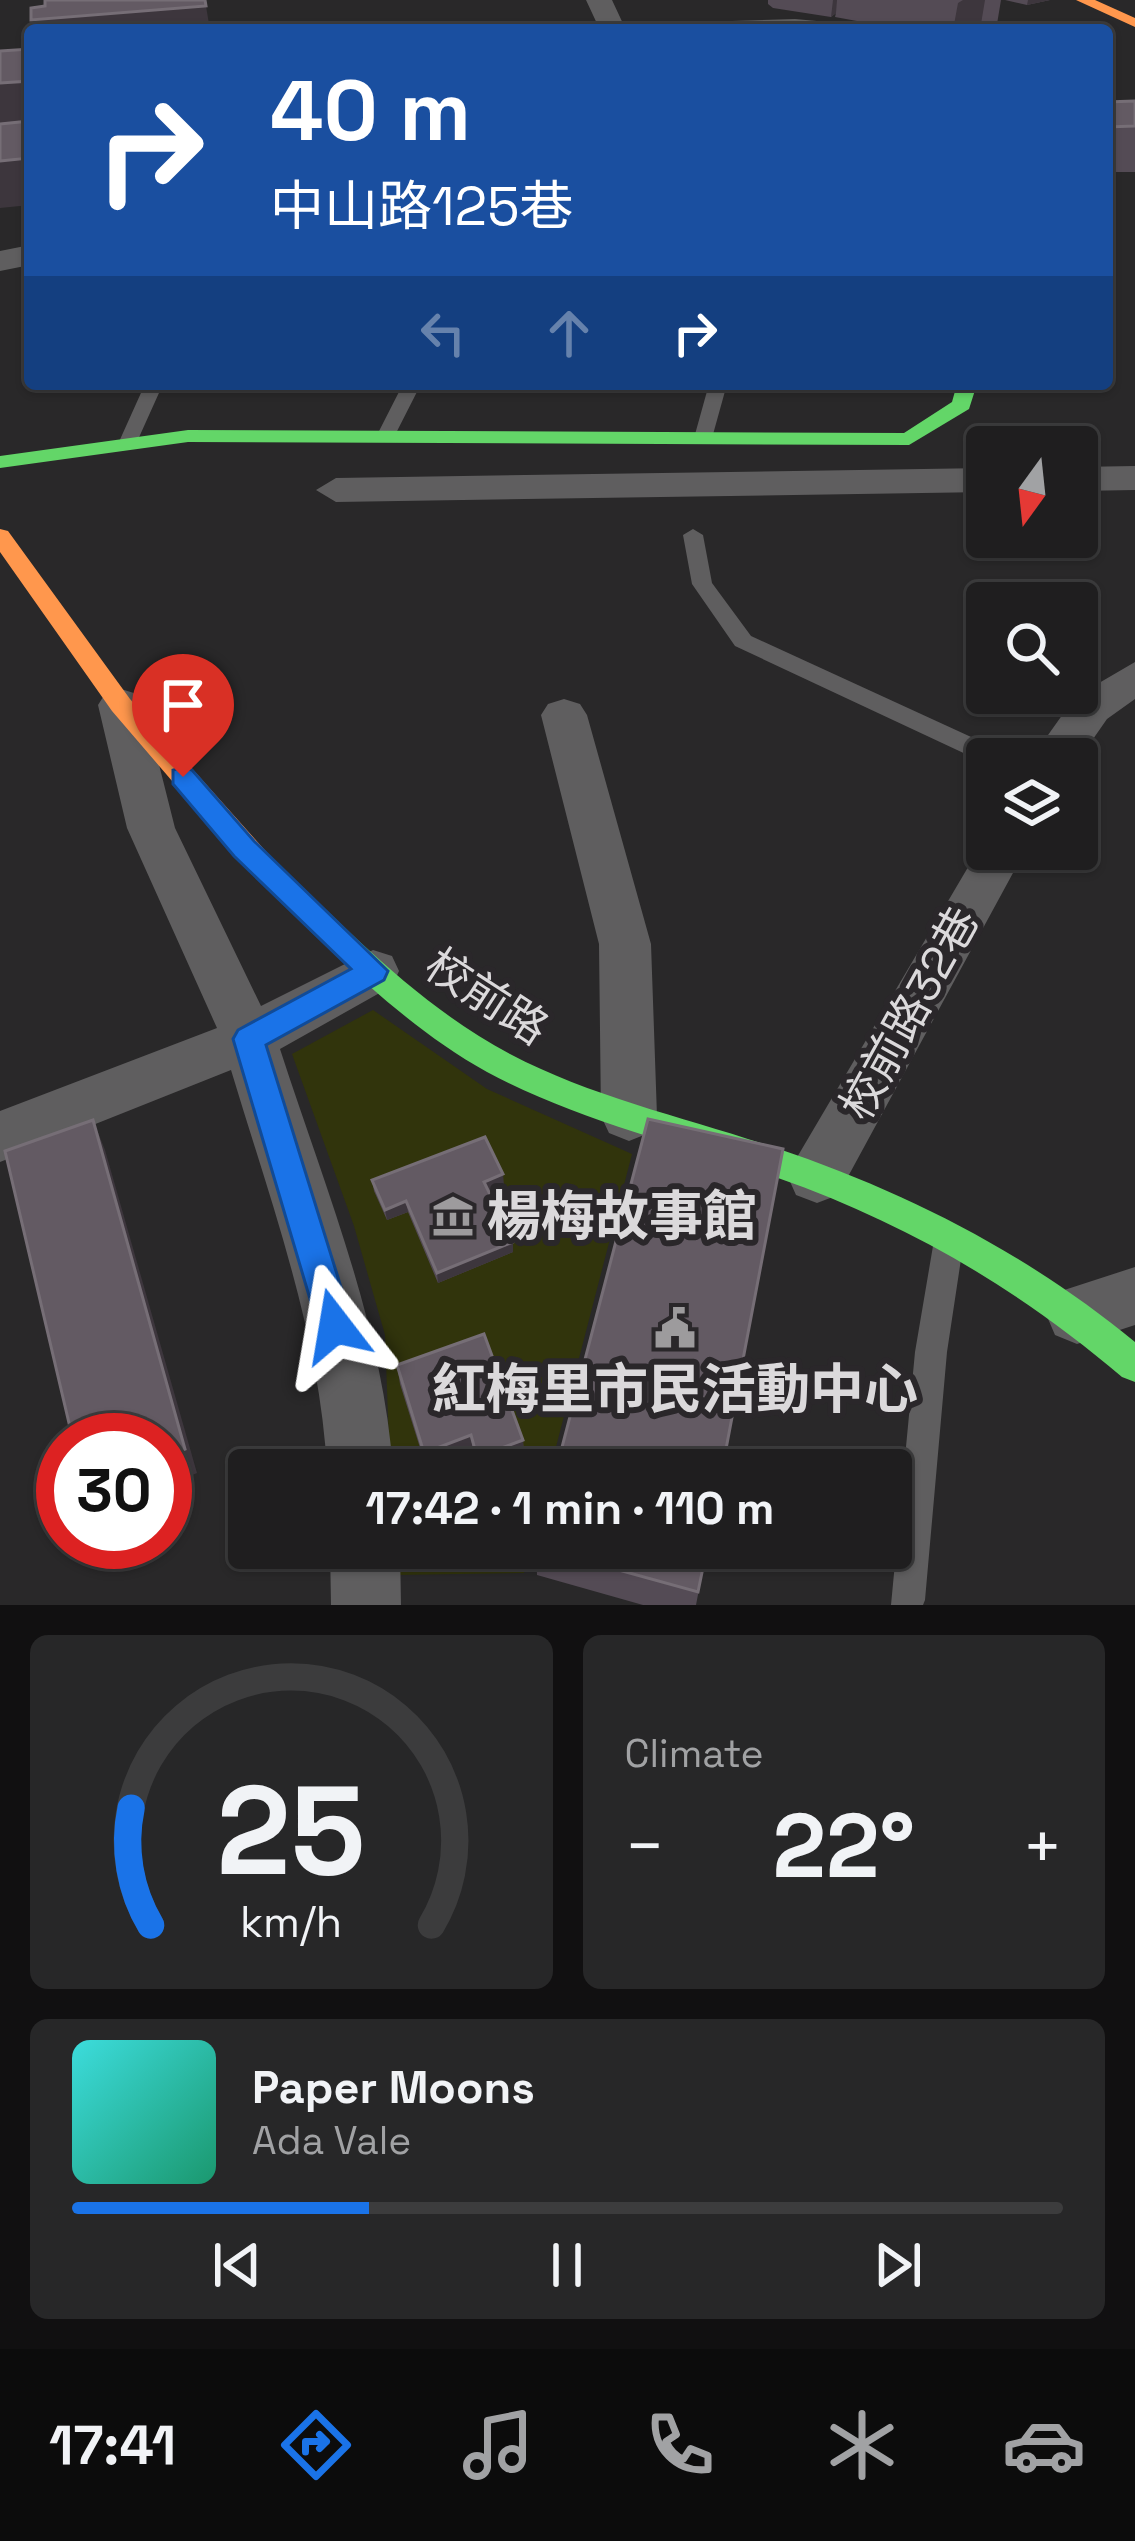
<!DOCTYPE html>
<html lang="en">
<head>
<meta charset="utf-8">
<style>
  body { margin:0; font-family:"Space Grotesk","Noto Sans TC",sans-serif; background:#272728; color:#f1f3f6; height:100vh; display:flex; flex-direction:column; font-size:45px; white-space:nowrap }
  * { box-sizing:border-box; margin:0 }
  p { font-size:39px; color:#a1a2a4 }
  .icon { flex:none; width:66px; height:66px; fill:none; stroke:currentColor; stroke-width:2; stroke-linecap:round; stroke-linejoin:round }
  .map { position:relative; height:1605px; overflow:hidden }
  .side { display:flex; flex-direction:column; gap:30px; padding:30px; background:#111011; flex:1 }
  .side>* { flex:none }
  .banner { position:absolute; left:24px; top:24px; width:1089px; height:366px; border-radius:12px; box-shadow:0 3px 9px #0004,0 0 0 3px #3c3c3d; background:#1a4fa0; color:#fff; overflow:hidden }
  .needle { width:78px; rotate:195deg }
  .tools { position:absolute; left:966px; top:426px; display:grid; gap:24px }
  .tools a { display:grid; place-items:center; width:132px; height:132px; border-radius:12px; background:#1f1e1f; box-shadow:0 3px 9px #0004,0 0 0 3px #3c3c3d; font-size:60px }
  .speed { position:absolute; left:36px; top:1413px; display:flex; gap:24px; font-size:60px; font-weight:700; text-align:center }
  .speed>* { display:grid; place-content:center; width:156px; height:156px; border-radius:50%; background:#1f1e1f; box-shadow:0 3px 9px #0004,0 0 0 3px #3c3c3d; line-height:1 }
  .speed .limit { border:18px solid #d22; background:#fff; color:#111 }
  .pin { position:absolute; display:grid; place-items:center; width:102px; height:102px; color:#fff; margin:-123px -51px; border-radius:50% 50% 50% 0; rotate:-45deg; box-shadow:0 0 12px #0007 }
  .pin .icon { rotate:45deg }
  .me { position:absolute; width:132px; margin:-66px; rotate:346deg; stroke-linejoin:round; filter:drop-shadow(0 0 9px #0008) }
  .turn { display:flex; align-items:center; gap:42px; height:252px; padding:0 48px; font-size:54px }
  .turn .icon { width:156px; height:156px; stroke-width:2.5 }
  .turn b { display:block; font-size:84px; line-height:102px }
  .lanes { display:flex; align-items:center; height:114px; padding:0 48px; background:#0003; justify-content:center; gap:60px; direction:ltr }
  .lanes .off { opacity:.35 }
  .big { font-size:90px; font-weight:700; line-height:1.1 }
  .side .card { flex:1; display:flex; flex-direction:column; justify-content:center; gap:18px; min-width:0; padding:0 42px; border-radius:18px; background:#272728 }
  .side .dial { align-items:center; gap:0 }
  .dial svg { height:312px; overflow:visible; fill:none; stroke:#3c3c3d; stroke-width:7; stroke-linecap:round; text-anchor:middle }
  .dial text { fill:#f1f3f6; stroke:none }
  .song { display:flex; align-items:center; gap:36px }
  .cover { width:144px; height:144px; border-radius:18px; background:linear-gradient(135deg,hsl(180 70% 55%),hsl(160 70% 35%)) }
  .played { height:12px; border-radius:6px; background:linear-gradient(90deg,#1a73e8 30%,#3c3c3d 30%) }
  .keys { display:flex; justify-content:space-around; direction:ltr }
  .heat { display:flex; justify-content:space-between; align-items:center; font-size:66px; direction:ltr }
  .side .tiles { flex:1; display:grid; gap:30px; grid-template-columns:1fr 1fr }
  .card:last-child { grid-column:span 2 }
  .trip { position:absolute; left:228px; top:1449px; width:684px; height:120px; border-radius:12px; background:#1f1e1f; box-shadow:0 3px 9px #0004,0 0 0 3px #3c3c3d; font-weight:700; line-height:120px; text-align:center }
  .tab-bar { display:flex; height:192px; justify-content:space-around; align-items:center; background:#0c0c0c; color:#a1a2a4 }
  .tab-bar .icon { width:84px; height:84px }
  .tab-bar .active { color:#1a73e8 }
  .tab-bar b { font-size:54px; color:#f1f3f6 }
  .map>svg:first-child { display:block }
  .green { fill:#31340c }
  .lines { fill:none; stroke-linecap:round; stroke-linejoin:round }
  .lane { fill:#5f5e5f; fill-rule:evenodd }
  .street { fill:#5f5e5f; fill-rule:evenodd }
  .fast { fill:#63d668; fill-rule:evenodd }
  .slow { fill:#ff974d; fill-rule:evenodd }
  .wall { fill:#544b55 }
  .shaded-wall { fill:#3d363d }
  .building { fill:#635a63; stroke:#766e76; stroke-width:3 }
  .route { fill:#1a73e8; stroke:#114b97; stroke-width:3 }
  .labels { text-anchor:middle; stroke-width:12; stroke-linejoin:round; paint-order:stroke }
  .street-label { font-size:45px; fill:#dbd9db; stroke:#2a272a }
  .near-poi-label { font-size:54px; font-weight:bold; fill:#dbd9db; stroke:#2a272a; text-anchor:start }
</style>
</head>
<body>
<div class="map">
<svg width="1135" height="1605" viewBox="0 0 1135 1605">
  <rect width="100%" height="100%" fill="#292829"/>
  <path class="green" d="M373 1010 487 1089 632 1154 550 1470H390L385 1335 354 1226 292 1054Z
    M392 1548H530L524 1573 393 1575Z"/>
  <g class="lines">
    <path class="lane" d="M795 19 871 26 878 30 795 27 562 30 569 26Z
      M145 384H163L136 444 127 450 120 448 118 444Z
      M403 384H421L392 441H378L376 437Z
      M709 384H727L712 438 703 444 694 438Z
      M693 529 703 535 712 583 751 636 1006 753 1010 759H987V764L735 646 692 584 683 535Z
      M948 1232 959 1236 963 1246 947 1352 925 1600 923 1605H891L915 1352 933 1246 937 1236Z"/>
    <path class="street" d="M586 0H612L626 30H600Z
      M30 245V265L0 271V251Z
      M1135 466V490L1077 491V467Z
      M987 468V492L336 502 316 490 336 478Z
      M1135 662V699L1107 719 1077 762 1031 759 1075 697Z
      M121 689 137 694 144 705 175 828 261 1006 373 950 392 956 399 971 392 986 280 1049C324 1185 383 1326 393 1470H327C320 1334 270 1200 231 1070L0 1162V1111L217 1028 127 828 98 705 105 694Z
      M564 699 580 704 587 715 651 944 657 1116 649 1133 629 1141 609 1133 601 1116 599 944 541 715 548 704Z
      M987 835V849H1026L838 1195 817 1203 796 1195 788 1177 796 1159Z
      M1135 1267V1325L1077 1344 1055 1335 1046 1314 1055 1293Z
      M330 1548H400L401 1605H331Z"/>
    <path class="fast" d="M957 384H977L969 409 909 445 188 442 0 468V456L188 430 904 433 952 402Z
      M261 854 271 857C345 927 419 1006 510 1054 594 1098 687 1118 776 1148 907 1192 1028 1254 1135 1342V1382L1122 1377C1019 1289 906 1223 778 1178 681 1144 578 1121 487 1072 397 1022 324 943 251 873L247 865 251 857Z"/>
    <path class="slow" d="M1076 0H1095L1135 18V27Z
      M0 529 8 531 130 699 271 857 275 865 271 873H251L112 711 0 552Z"/>
  </g>
  <path class="wall" d="M768 0H1001L996 30H906L835 17 836 13 831 17 773 8 768 4Z
    M1005 0H1050L1027 5Z
    M1135 101V172H1107V102Z
    M372 1180 504 1185 489 1191 513 1242V1252L438 1283 408 1212 387 1220 374 1191Z
    M397 1365 523 1440 524 1458 491 1470H478L473 1453 427 1470 400 1384Z
    M536 1548H707L696 1605H643L537 1575Z"/>
  <path class="shaded-wall" d="M114 0 118 13 206 6 210 30H33L31 20Z
    M833 0H837L836 13 831 17Z
    M963 0H985L980 30H953L958 3Z
    M1028 0H1050L1027 5Z
    M30 81V126L0 129V83Z
    M30 158V205L0 208V161Z
    M93 1120 105 1150 197 1473 165 1487V1457Z
    M503 1174 504 1185 485 1193 484 1182Z
    M406 1201 408 1212 387 1220 385 1210Z
    M513 1242V1252L438 1283 437 1273Z
    M471 1435 473 1453 427 1470 424 1453Z
    M523 1440 524 1458 491 1470H479L477 1457Z"/>
  <path class="building" d="M45 0H205L206 6 31 20V8L45 6Z
    M290 27 291 30H252Z
    M30 49V81L0 83V51Z
    M1135 101V126L1107 127V102Z
    M30 121V158L0 161V124Z
    M648 1119 783 1149 722 1470H556Z
    M93 1120 185 1449 165 1457V1440H73L5 1151Z
    M485 1137 503 1174 484 1182 513 1242 437 1273 406 1201 385 1210 372 1180Z
    M484 1334 523 1440 477 1457 471 1435 424 1453 397 1365Z
    M539 1548H707L698 1592Z"/>
  <path class="route" d="M183 767 192 770 254 841 388 971 384 980 266 1045 353 1326 348 1338 335 1343 323 1338 318 1326 233 1039 238 1030 351 969 234 856 173 784V770Z"/>
  <defs>
    <g id="museum-bare" transform="scale(3.24)"><path d="M0-6L6-3V-2H-6V-3ZM-5-1h2V3h-2ZM-1-1h2V3h-2ZM3-1h2V3H3ZM-6 4H6V6H-6Z" fill="#9d9b9d" stroke="#2a272a" stroke-width="2.5" paint-order="stroke"/></g>
    <g id="civic-bare" transform="scale(3.24)"><path d="M-.6-6.5H3V-4.5H.6V-3L4-1V1h2V6H-6V1h2V-1L-.6-3ZM-1.2 2.5V6h2.4V2.5Z" fill="#9d9b9d" stroke="#2a272a" stroke-width="2.5" paint-order="stroke"/></g>
  </defs>
  <g fill-rule="evenodd">
    <use href="#museum-bare" x="453" y="1216"/>
    <use href="#civic-bare" x="675" y="1328"/>
  </g>
  <g class="labels">
    <g class="street-label">
      <text transform="translate(487 996) rotate(33)" y="16">校前路</text>
      <text transform="translate(909 1013) rotate(-61)" y="16">校前路32巷</text>
    </g>
    <g class="near-poi-label">
      <text x="487" y="1235">楊梅故事館</text>
      <text x="675" y="1408" text-anchor="middle">紅梅里市民活動中心</text>
    </g>
  </g>
</svg>
<div class="tools">
<a><svg class="needle" viewBox="-14 -14 28 28"><path d="M0-13l5 13h-10z" fill="#e53935"/><path d="M0 13l5-13h-10z" fill="#a1a2a4"/></svg></a>
<a><svg class="icon" aria-label="search" viewBox="0 0 24 24"><circle cx="10" cy="10" r="6"/><path d="M15 15l6 6"/></svg></a>
<a><svg class="icon" aria-label="layers" viewBox="0 0 24 24"><path d="M12 4l9 5-9 5-9-5zM3 14l9 5 9-5"/></svg></a>
</div>
<div class="speed"><div class="limit">30</div></div>
<div class="pin" style="left:183px;top:777px;background:#d93025"><svg class="icon" aria-label="arrive" viewBox="0 0 24 24"><path d="M6 21V4h12l-3 4 3 4H6"/></svg></div>
<svg class="me" style="left:335px;top:1326px" viewBox="-20 -20 40 40"><path d="M0-17L14 15 0 8-14 15z" fill="#1a73e8" stroke="#fff" stroke-width="4"/></svg>
<div class="trip">17:42 · 1 min · 110 m</div>
<div class="banner">
<div class="turn"><svg class="icon" aria-label="right" viewBox="0 0 24 24"><path d="M7 20v-9h11M14 6l5 5-5 5"/></svg><div><b>40 m</b>中山路125巷</div></div>
<div class="lanes"><svg class="icon off" aria-label="left" viewBox="0 0 24 24"><path d="M17 20v-9H6M10 6l-5 5 5 5"/></svg><svg class="icon off" aria-label="ahead" viewBox="0 0 24 24"><path d="M12 20V5M6 11l6-6 6 6"/></svg><svg class="icon" aria-label="right" viewBox="0 0 24 24"><path d="M7 20v-9h11M14 6l5 5-5 5"/></svg></div>
</div>
</div>
<section class="side">
<div class="tiles">
<div class="card dial"><svg viewBox="0 0 100 80">
<path d="M14 69A42 42 0 1 1 86 69"/>
<path d="M14 69A42 42 0 0 1 9 39" stroke="#1a73e8"/>
<text x="50" y="56" font-size="32" font-weight="700">25</text>
<text x="50" y="72" font-size="11">km/h</text>
</svg></div>
<div class="card"><p>Climate</p>
<div class="heat"><a>−</a><b class="big">22°</b><a>+</a></div>
</div>
<div class="card">
<div class="song"><i class="cover"></i><div><b>Paper Moons</b><p>Ada Vale</p></div></div>
<div class="played"></div>
<div class="keys"><svg class="icon" aria-label="previous" viewBox="0 0 24 24"><path d="M18 5L8 12l10 7zM5 5v14"/></svg><svg class="icon" aria-label="pause" viewBox="0 0 24 24"><path d="M8 5v14M16 5v14"/></svg><svg class="icon" aria-label="next" viewBox="0 0 24 24"><path d="M6 5l10 7-10 7zM19 5v14"/></svg></div>
</div>
</div>
</section>
<nav class="tab-bar">
<b>17:41</b>
<svg class="icon active" aria-label="directions" viewBox="0 0 24 24"><path d="M12 3l9 9-9 9-9-9zM9 14v-3h6M13 9l2 2-2 2"/></svg>
<svg class="icon" aria-label="music" viewBox="0 0 24 24"><path d="M9 18V5l10-2v13"/><circle cx="6" cy="18" r="3"/><circle cx="16" cy="16" r="3"/></svg>
<svg class="icon" aria-label="phone" viewBox="0 0 24 24"><path d="M5 4h4l2 5-3 2q2 4 5 5l2-3 5 2v4C11 20 4 13 5 4z"/></svg>
<svg class="icon" aria-label="climate" viewBox="0 0 24 24"><path d="M12 3v18M4 7l16 10M4 17L20 7"/></svg>
<svg class="icon" aria-label="car" viewBox="0 0 24 24"><path d="M5 17H2v-5l4-1 3-4h7l3 4 3 1v5h-3M9 17h6M6 11h13"/><circle cx="7" cy="17" r="2"/><circle cx="17" cy="17" r="2"/></svg>
</nav>
</body>
</html>
